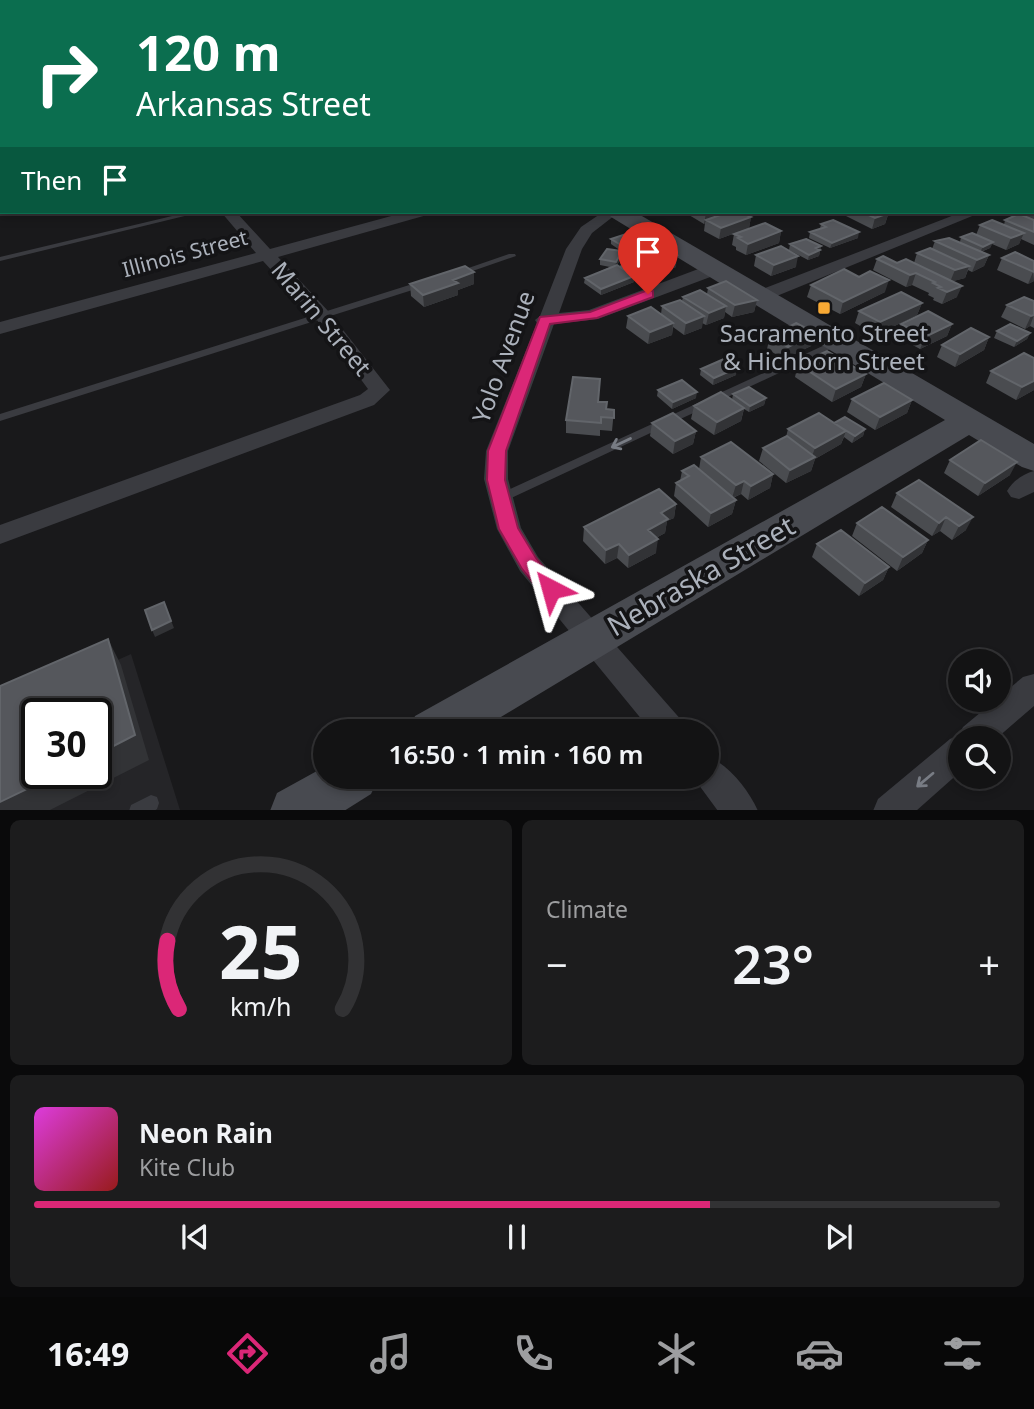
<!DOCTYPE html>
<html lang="en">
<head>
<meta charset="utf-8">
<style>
  body { margin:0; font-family:"Noto Sans",sans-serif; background:#1c1c1d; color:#f1f3f6; height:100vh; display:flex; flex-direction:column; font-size:26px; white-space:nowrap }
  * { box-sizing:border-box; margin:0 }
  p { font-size:23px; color:#9d9ea0 }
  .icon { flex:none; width:38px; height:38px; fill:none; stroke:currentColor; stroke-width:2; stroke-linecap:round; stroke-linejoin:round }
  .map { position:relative; height:810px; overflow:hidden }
  .panel { display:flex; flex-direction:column; gap:10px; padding:10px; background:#0a0a0b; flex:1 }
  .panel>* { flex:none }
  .hud { position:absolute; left:0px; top:0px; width:1034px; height:214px; box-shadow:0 4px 10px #0003,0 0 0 2px #323234; background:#0b6e4f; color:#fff; overflow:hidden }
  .tools { position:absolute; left:948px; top:649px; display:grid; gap:14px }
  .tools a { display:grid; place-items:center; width:63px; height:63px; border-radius:50%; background:#131314; box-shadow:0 4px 10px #0003,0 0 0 2px #323234; font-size:35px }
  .speed { position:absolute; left:21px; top:698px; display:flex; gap:14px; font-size:35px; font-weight:700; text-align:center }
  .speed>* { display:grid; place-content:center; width:91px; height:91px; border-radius:50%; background:#131314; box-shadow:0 4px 10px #0003,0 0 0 2px #323234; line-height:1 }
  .speed .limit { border:4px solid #111; border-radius:10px; background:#fff; color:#111 }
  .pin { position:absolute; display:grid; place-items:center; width:60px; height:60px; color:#fff; margin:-72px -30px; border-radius:50% 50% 50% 0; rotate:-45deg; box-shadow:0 0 7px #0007 }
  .pin .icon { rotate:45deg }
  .me { position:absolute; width:77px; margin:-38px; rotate:321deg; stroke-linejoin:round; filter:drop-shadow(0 0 5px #0008) }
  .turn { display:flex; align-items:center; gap:24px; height:147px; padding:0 21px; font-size:32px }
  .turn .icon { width:91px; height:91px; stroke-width:2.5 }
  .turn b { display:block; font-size:49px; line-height:60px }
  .then { display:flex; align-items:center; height:66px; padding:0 21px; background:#0003; gap:14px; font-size:26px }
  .big { font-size:52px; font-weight:600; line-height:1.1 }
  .panel .widget { flex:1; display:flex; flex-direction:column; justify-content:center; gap:10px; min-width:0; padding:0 24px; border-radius:10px; background:#1c1c1d }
  .panel .dial { align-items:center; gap:0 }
  .dial svg { height:182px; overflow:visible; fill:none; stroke:#323234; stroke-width:7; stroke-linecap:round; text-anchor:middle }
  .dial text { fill:#f1f3f6; stroke:none }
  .song { display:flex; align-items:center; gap:21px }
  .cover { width:84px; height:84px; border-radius:10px; background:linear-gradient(135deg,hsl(300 70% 55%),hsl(0 70% 35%)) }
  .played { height:7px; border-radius:4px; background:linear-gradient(90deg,#db2777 70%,#323234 70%) }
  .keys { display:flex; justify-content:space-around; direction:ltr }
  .heat { display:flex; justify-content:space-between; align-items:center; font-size:38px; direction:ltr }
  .panel .tiles { flex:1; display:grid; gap:10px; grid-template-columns:1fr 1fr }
  .widget:last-child { grid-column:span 2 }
  .trip { position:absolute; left:313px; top:719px; width:406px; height:70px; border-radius:35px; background:#131314; box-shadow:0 4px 10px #0003,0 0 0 2px #323234; font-weight:600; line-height:70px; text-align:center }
  .tab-bar { display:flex; height:112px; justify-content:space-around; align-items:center; background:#080808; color:#9d9ea0 }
  .tab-bar .icon { width:49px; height:49px }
  .tab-bar .current { color:#db2777 }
  .tab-bar b { font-size:32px; color:#f1f3f6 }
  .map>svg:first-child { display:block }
  .built { fill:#252528; fill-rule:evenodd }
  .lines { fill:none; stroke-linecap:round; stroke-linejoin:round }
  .lane { fill:#3a3b40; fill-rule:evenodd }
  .street { fill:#3a3b40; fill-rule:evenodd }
  .secondary { fill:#484a50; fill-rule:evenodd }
  .wall { fill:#4a4c50; fill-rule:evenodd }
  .shaded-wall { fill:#323336 }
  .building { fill:#55575c; stroke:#62656a; stroke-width:2 }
  .oneway { stroke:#787c84 }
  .route { fill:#db2777; stroke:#8e194d; stroke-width:2 }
  .poi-dot { fill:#f8a934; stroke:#141416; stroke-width:2.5 }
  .labels { text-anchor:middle; stroke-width:7; stroke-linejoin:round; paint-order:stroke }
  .far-street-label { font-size:21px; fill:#abb1bb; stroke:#141416 }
  .street-label { font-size:24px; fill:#abb1bb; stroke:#141416 }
  .poi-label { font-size:24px; fill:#abb1bb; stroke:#141416 }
  .near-street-label { font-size:28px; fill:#abb1bb; stroke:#141416 }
</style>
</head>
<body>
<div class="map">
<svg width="1034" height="811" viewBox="0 0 1034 811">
  <rect width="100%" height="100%" fill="#19191b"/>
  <path class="built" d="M131 654 180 810H0V713ZM37 714H96V774H37Z"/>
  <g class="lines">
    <path class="lane" d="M0 44H2V47H0Z
      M1032 51H1034V53H1032Z
      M0 94H2V98H0Z
      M2 157V162H0V158Z
      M189 212H201L0 261V257Z
      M509 254H515L516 256 461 275 458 276 454 273Z
      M422 281 425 282V286L0 421V414Z
      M838 339 843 342 841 344 505 501H497L495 498 497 495Z
      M151 795 157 797 159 803 157 809 154 811H129L131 805Z"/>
    <path class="street" d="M47 0H55L56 2H48Z
      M192 0H211L190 2Z
      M440 0H457L438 2Z
      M478 0H488L490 2H479Z
      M692 0H704L706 2H693Z
      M940 0H948L939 2Z
      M1032 15H1034V21L1032 20Z
      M2 23V29L0 30V24Z
      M1032 30H1034V36H1032Z
      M1032 58H1034V64H1032Z
      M0 64H2L0 71Z
      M1032 184H1034L1032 193Z
      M0 200H2V208H0Z
      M221 212H236L270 249 406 212H429L427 215 278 257 329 312 390 390 374 405 0 544V525L360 395 368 389 317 320 263 261 0 334V322L256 253Z
      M603 212H619L592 233 582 249 559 313 589 310 709 265H721L723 269 721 273 598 319 554 324 508 451V479L521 528 538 557 683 722 688 732H652L520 571 497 529 484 479 486 451 537 323 535 320 540 316 566 249 581 227Z
      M962 212H982L767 300 761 301 752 296 755 292Z
      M1007 212H1027L1034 215V225L1009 215Z
      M1034 471V492L1019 499 1011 497 1007 491C1013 481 1023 474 1034 471Z
      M1034 674V706L997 738H961V771L916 811H873L878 799 950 739 959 735 963 727 1023 677Z
      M707 756C728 764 749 790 758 811H718L693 777H707Z"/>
    <path class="secondary" d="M262 0H275L276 2H263Z
      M688 0H709L687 2Z
      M0 118H2L0 129Z
      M608 212H635L1034 444V471L1022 467 969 435 476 732H409L415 716 945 420 611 217Z
      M326 766V777H379L371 794 344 811H270L277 793Z"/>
  </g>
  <path class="wall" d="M1032 71H1034V92H1032Z
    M684 212H728L751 217 749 228 719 239 704 231 705 223 704 224Z
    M845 212H889L885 224 872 229 844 215Z
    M1005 220H1034V245L1021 239 1019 244 1006 250 992 244 990 248 981 252 989 255 984 266 972 272 968 270 965 278 953 281 957 297 942 304 933 300 934 298 928 295 929 293 912 285 906 287 873 270 877 259 897 263H914L917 253 932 249 935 241 960 242 961 237 976 235 980 225H1004Z
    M821 224 858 238 830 248 809 238 810 232 820 229Z
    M781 231 779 243 746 255 736 250V247L732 245 734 234Z
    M611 239H639L658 244 657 248 676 267 654 275 639 265V261L633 263 642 276 634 279V282L601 295 584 283 585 278 610 267 600 265V259L621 251 611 244ZM622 257 630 263 622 266 621 268 617 265Z
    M790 244 821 246 819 256 808 260 789 250Z
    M756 255 796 267 771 276 754 266Z
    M1002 258 1034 261V281L1028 284 997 270Z
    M474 272V284L458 290V295L424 307 411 296 410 284Z
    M859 277 885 292 840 314 807 297 811 285Z
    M708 288 757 300 754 312 732 317 725 312 724 318 706 325 702 323V328L684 335 673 327 672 335 648 344 626 328 628 316 661 314 662 306 682 301 683 297 707 294Z
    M1034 301V328L1030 326 1025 329 1001 317 1007 305Z
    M922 303 917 315 876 335 855 323 859 311Z
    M901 324H952L947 336 920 349 896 336Z
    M997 331 1030 333 1027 339 1014 347 994 338Z
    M815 333 811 346 784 359 767 349 770 336Z
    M989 337 984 350 955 367 937 357 942 345Z
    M1034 358V390L1016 400 986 383 991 371Z
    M798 364 866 374 861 387 832 402 795 377Z
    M701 369 736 375 713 385 700 375Z
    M658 390 696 398 672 409 657 396Z
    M733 394 766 398 764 405 749 412 744 409 741 421 714 435 691 419 694 406 732 400Z
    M852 399 912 400 907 413 875 430 847 412Z
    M598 402 606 409 614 410 612 431 600 430V436L566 433V420Z
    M652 423 696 431 693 444 673 454 650 436Z
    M834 423 865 429 863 436 852 443 844 437 841 444 815 459 811 471 786 483 759 461 763 448 786 437 788 429Z
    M701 457 773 474 770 488 748 500 741 494 733 498 736 500 732 514 708 527 674 496 676 483 680 481 682 471 699 469Z
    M950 460 1010 475 978 496 944 473Z
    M919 480 966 530 952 540 940 531 932 536 891 507 897 493Z
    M676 504 674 518 667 521 665 533 656 538V553L628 568 617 558 605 564 583 541 584 527Z
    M857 523 928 540 922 553 897 571 852 536Z
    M817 544 889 567 883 580 859 596 812 557Z"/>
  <path class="shaded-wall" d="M654 0H674L654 2Z
    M2 9V21H0V10Z
    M708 212H728L706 220 705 223 704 224 706 213Z
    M886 212H889L885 224 872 229 875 218Z
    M751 217 749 228 719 239 721 228Z
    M781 231 779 243 746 255 748 244Z
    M859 232 858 238 830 248 832 243Z
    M1024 233 1019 244 1006 250 1011 238Z
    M993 242 990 248 980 252 983 247Z
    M658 244 656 255 640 253 639 261 631 264 633 253Z
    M821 246 819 256 808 260 809 255 816 248Z
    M622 251V257L615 268 616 262Z
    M677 255 676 267 654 275 656 263Z
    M989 255 984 266 972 272 977 260Z
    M798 256 796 267 771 276 774 265Z
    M969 266 965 278 950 282 955 270Z
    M643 270 642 276 634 279V282L601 295V289L633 277V273Z
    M474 272V284L458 290V295L424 307 423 295 453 280Z
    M1033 272 1034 281 1028 284Z
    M916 273 912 285 906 287 910 275Z
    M889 280 885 292 840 314 843 302Z
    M962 286 957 297 942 304 947 292Z
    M757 300 754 312 732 317 735 305Z
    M922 303 917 315 876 335 880 322Z
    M726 306 724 318 706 325 709 313Z
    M1034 315 1030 326 1025 329 1031 316Z
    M704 316 702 328 684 335 686 323Z
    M673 323 672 335 648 344 650 332Z
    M952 324 947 336 920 349 925 337Z
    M815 333 811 346 784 359 788 347Z
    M1030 333 1027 339 1014 347 1017 341Z
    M989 337 984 350 955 367 960 354Z
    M737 368 736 375 713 385 714 378Z
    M866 374 861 387 832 402 836 389Z
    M1034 381V390L1016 400 1022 387Z
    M697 392 696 398 672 409 673 402Z
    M766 398 764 405 749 412 750 406Z
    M912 400 907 413 875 430 880 417Z
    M744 408 741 421 714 435 717 422Z
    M865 429 863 436 852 443 855 436Z
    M696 431 693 444 673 454 675 441Z
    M846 431 841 444 815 459 811 471 786 483 790 470 811 459 815 448Z
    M1017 462 1010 475 978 496 985 483Z
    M773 474 770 488 748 500 751 486Z
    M744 481 741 494 732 498 736 485Z
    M736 500 732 514 708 527 711 513Z
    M676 504 674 518 667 521 665 533 646 543 648 530 661 513Z
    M946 517 940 531 932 536 939 523Z
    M973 517 966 530 952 540 959 526Z
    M658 539 656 553 628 568 629 555Z
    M928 540 922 553 897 571 903 557Z
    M619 544 617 558 605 564 606 550Z
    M889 567 883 580 859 596 865 583Z
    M164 602 174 628 155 637 152 630Z
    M108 639 121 665 149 760 50 810H0V802L58 774H96V755Z"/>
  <path class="building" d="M14 0H35L36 2H2V9L0 10V2Z
    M729 212H740L751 217 721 228 706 220Z
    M862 212H887L889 213 875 218Z
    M1019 214 1034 220V232L1005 220Z
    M833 220 859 232 832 243 810 232 826 227 821 224Z
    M992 220 1024 233 1011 238 980 225Z
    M765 223 781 231 748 244 738 238 741 237 734 234Z
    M629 233 639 239 621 245 611 239Z
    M972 233 993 242 983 247 961 237Z
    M643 237 658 244 633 253 621 244Z
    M949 238 989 255 977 260 935 241Z
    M806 239 821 246 816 248 820 250 809 255 790 244Z
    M662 246 677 255 656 263 640 253Z
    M781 246 798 256 774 265 756 255Z
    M930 248 969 266 955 270 917 253Z
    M607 249 622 251 616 262 600 259Z
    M1015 252 1034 261V272L1002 258Z
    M883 256 897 263 906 259 962 286 947 292 938 288 941 287 933 283 935 282 916 273 910 275 877 259Z
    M631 262 643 270 633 273 622 266Z
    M617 265 634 276 601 289 585 278Z
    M465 266 474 272 453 280 458 283 423 295 410 284Z
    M844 269 859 277 870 271 889 280 843 302 811 285Z
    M726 281 757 300 735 305 708 288Z
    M700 290 726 306 709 313 683 297Z
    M901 292 922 303 880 322 859 311Z
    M1024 297 1034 301V315L1031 316 1007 305Z
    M680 300 704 316 686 323 662 306Z
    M651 307 673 323 650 332 628 316Z
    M928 311 952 324 925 337 901 324Z
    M796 323 815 333 788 347 770 336Z
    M1010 324 1030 333 1017 341 997 331Z
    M971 328 989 337 960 354 942 345Z
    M827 351 866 374 836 389 798 364Z
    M1024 353 1034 358V381L1022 387 991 371Z
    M724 359 737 368 714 378 701 369Z
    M573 377 600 379 598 402H607L606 409 614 410V418L601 417V423L566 420Z
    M682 380 697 392 673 402 658 390Z
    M884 383 912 400 880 417 852 399Z
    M749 387 766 398 750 406 733 394Z
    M721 392 744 408 717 422 694 406Z
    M673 413 696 431 675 441 652 423Z
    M819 413 846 431 815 448 788 429Z
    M845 417 865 429 855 436 834 423Z
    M787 436 815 457 790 470 763 448Z
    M981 440 1017 462 985 483 950 460Z
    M731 442 773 474 751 486 744 481 736 485 701 457Z
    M694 465 736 500 711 513 676 483 689 476 682 471Z
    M919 480 973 517 959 526 946 517 939 523 897 493Z
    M659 489 676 504 661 513 668 519 648 530 658 539 629 555 619 544 606 550 584 527Z
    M882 507 928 540 903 557 857 523Z
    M841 530 889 567 865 583 817 544Z
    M164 602 171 621 152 630 145 610Z
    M108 639 135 735 96 755V714H37V774H58L0 802V686Z"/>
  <defs><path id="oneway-shaft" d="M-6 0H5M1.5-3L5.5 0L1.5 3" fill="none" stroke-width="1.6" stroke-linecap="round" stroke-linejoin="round" transform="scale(1.75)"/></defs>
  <g class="oneway">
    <use href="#oneway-shaft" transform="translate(621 443) rotate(155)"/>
    <use href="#oneway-shaft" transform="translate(925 780) rotate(140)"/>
  </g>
  <path class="route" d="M648 290 653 291V297L597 318 550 324 506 451 505 480 518 528 536 558 561 589 558 595 551 597 543 595 522 569 499 529 487 480 488 451 540 317 590 312Z"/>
  <rect class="poi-dot" x="817" y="301" width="14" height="14" rx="3.5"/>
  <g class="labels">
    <g class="far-street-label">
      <text transform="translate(185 254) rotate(-15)" y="7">Illinois Street</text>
    </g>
    <g class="street-label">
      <text transform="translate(321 319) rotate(50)" y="8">Marin Street</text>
      <text transform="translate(504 357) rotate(-70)" y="8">Yolo Avenue</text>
    </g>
    <g class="poi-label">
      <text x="824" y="342">Sacramento Street<tspan x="824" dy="28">&amp; Hichborn Street</tspan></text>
    </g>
    <g class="near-street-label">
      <text transform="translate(701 576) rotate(-30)" y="10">Nebraska Street</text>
    </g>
  </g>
</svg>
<div class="tools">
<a><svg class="icon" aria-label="sound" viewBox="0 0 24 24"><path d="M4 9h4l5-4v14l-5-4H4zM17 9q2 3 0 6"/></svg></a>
<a><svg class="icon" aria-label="search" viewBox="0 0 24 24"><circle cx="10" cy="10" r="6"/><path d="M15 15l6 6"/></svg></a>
</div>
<div class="speed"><div class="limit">30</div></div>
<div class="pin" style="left:648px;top:294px;background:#d93025"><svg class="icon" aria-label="arrive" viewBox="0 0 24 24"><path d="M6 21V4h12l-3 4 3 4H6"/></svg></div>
<svg class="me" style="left:551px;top:589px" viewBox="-20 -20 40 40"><path d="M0-17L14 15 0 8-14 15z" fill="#db2777" stroke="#fff" stroke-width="4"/></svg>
<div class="trip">16:50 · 1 min · 160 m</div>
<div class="hud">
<div class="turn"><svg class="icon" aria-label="right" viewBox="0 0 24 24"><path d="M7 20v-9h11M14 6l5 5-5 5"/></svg><div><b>120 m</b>Arkansas Street</div></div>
<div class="then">Then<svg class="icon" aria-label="arrive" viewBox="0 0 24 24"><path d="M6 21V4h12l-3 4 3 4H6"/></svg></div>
</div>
</div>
<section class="panel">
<div class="tiles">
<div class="widget dial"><svg viewBox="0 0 100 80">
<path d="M14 69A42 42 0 1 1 86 69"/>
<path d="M14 69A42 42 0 0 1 9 39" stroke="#db2777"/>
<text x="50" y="56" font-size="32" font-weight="700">25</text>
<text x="50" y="72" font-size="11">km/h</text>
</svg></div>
<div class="widget"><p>Climate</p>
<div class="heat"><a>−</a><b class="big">23°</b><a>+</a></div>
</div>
<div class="widget">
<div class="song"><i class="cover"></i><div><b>Neon Rain</b><p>Kite Club</p></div></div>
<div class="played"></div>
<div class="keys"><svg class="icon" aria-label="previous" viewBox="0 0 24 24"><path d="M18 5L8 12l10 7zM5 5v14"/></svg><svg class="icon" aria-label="pause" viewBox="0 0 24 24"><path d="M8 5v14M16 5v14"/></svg><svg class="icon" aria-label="next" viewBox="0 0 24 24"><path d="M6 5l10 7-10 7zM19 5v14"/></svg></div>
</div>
</div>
</section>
<nav class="tab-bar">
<b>16:49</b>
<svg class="icon current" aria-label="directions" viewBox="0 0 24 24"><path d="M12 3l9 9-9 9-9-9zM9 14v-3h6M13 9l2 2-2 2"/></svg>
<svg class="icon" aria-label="music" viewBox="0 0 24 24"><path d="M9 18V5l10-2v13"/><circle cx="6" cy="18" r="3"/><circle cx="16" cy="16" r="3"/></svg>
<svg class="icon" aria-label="phone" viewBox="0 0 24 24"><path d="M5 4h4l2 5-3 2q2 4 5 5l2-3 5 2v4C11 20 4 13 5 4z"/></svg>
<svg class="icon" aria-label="climate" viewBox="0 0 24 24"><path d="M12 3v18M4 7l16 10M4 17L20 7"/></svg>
<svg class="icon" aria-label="car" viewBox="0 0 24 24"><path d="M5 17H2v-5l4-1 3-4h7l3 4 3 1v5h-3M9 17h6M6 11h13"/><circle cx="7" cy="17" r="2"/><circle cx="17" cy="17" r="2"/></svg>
<svg class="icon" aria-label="filters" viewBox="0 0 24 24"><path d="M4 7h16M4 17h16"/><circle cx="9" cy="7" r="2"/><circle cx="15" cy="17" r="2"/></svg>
</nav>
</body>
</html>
